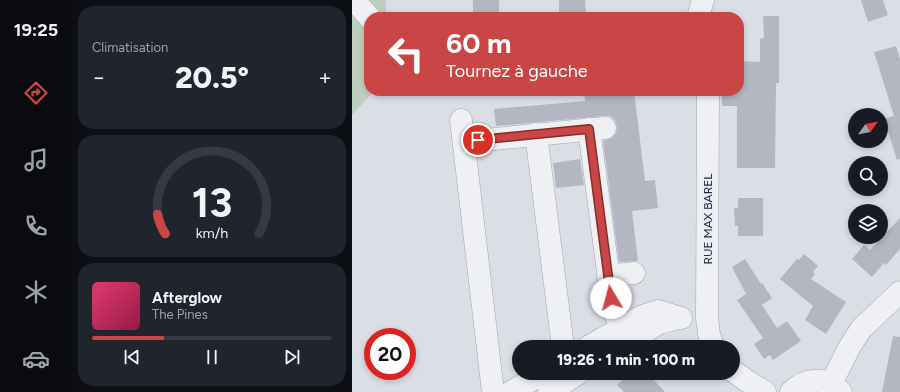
<!DOCTYPE html>
<html lang="fr">
<head>
<meta charset="utf-8">
<style>
  body { margin:0; font-family:Figtree,sans-serif; background:#20242c; color:#f1f3f6; height:100vh; display:flex; flex-direction:column; font-size:15px; white-space:nowrap }
  * { box-sizing:border-box; margin:0 }
  p { font-size:13px; color:#9ea1a6 }
  .icon { flex:none; width:22px; height:22px; fill:none; stroke:currentColor; stroke-width:2; stroke-linecap:round; stroke-linejoin:round }
  .map { position:relative; flex:1; overflow:hidden }
  .sheet { display:flex; flex-direction:column; gap:6px; padding:6px; background:#0d0f14; width:280px }
  .sheet>* { flex:none }
  .banner { position:absolute; left:12px; top:12px; width:380px; height:84px; border-radius:16px; box-shadow:0 2px 6px #0003; background:#c94644; color:#fff; overflow:hidden }
  .needle { width:26px; rotate:57deg }
  .tools { position:absolute; left:496px; top:108px; display:grid; gap:8px }
  .tools a { display:grid; place-items:center; width:40px; height:40px; border-radius:50%; background:#171b24; box-shadow:0 2px 6px #0003; font-size:20px }
  .speed { position:absolute; left:12px; top:328px; display:flex; gap:8px; font-size:20px; font-weight:700; text-align:center }
  .speed>* { display:grid; place-content:center; width:52px; height:52px; border-radius:50%; background:#171b24; box-shadow:0 2px 6px #0003; line-height:1 }
  .speed .limit { border:6px solid #d22; background:#fff; color:#111 }
  .pin { position:absolute; display:grid; place-items:center; width:34px; height:34px; color:#fff; margin:-17px; border:2px solid #fff; border-radius:50%; box-shadow:0 1px 4px #0007 }
  .me { position:absolute; width:44px; margin:-22px; rotate:352deg; stroke-linejoin:round; filter:drop-shadow(0 0 3px #0008) }
  .turn { display:flex; align-items:center; gap:14px; height:84px; padding:0 16px; font-size:18px }
  .turn .icon { width:52px; height:52px; stroke-width:2.5 }
  .turn b { display:block; font-size:28px; line-height:34px }
  .big { font-size:30px; font-weight:800; line-height:1.1 }
  .sheet .widget { flex:1; display:flex; flex-direction:column; justify-content:center; gap:6px; min-width:0; padding:0 14px; border-radius:16px; background:#20242c }
  .sheet .dial { align-items:center; gap:0 }
  .dial svg { height:104px; overflow:visible; fill:none; stroke:#363941; stroke-width:7; stroke-linecap:round; text-anchor:middle }
  .dial text { fill:#f1f3f6; stroke:none }
  .song { display:flex; align-items:center; gap:12px }
  .cover { width:48px; height:48px; border-radius:6px; background:linear-gradient(135deg,hsl(340 70% 55%),hsl(340 70% 35%)) }
  .played { height:4px; border-radius:2px; background:linear-gradient(90deg,#c94644 30%,#363941 30%) }
  .keys { display:flex; justify-content:space-around; direction:ltr }
  .heat { display:flex; justify-content:space-between; align-items:center; font-size:22px; direction:ltr }
  .trip { position:absolute; left:160px; top:340px; width:228px; height:40px; border-radius:20px; background:#171b24; box-shadow:0 2px 6px #0003; font-weight:800; line-height:40px; text-align:center }
  main { display:flex; flex:1; min-height:0 }
  .tabs { display:flex; flex-direction:column; width:72px; justify-content:space-around; align-items:center; background:#090b0e; color:#9ea1a6 }
  .tabs .icon { width:28px; height:28px }
  .tabs .selected { color:#c94644 }
  .tabs b { font-size:18px; color:#f1f3f6 }
  .map>svg:first-child { display:block }
  .green { fill:#bfcfbe }
  .building { fill:#b4b7c2 }
  .lines { fill:none; stroke-linecap:round; stroke-linejoin:round }
  .minor-casing { stroke:#a2a5af; stroke-width:23 }
  .minor { stroke:#eff0f4; stroke-width:22 }
  .route-casing { stroke:#832e2c; stroke-width:10 }
  .route { stroke:#c94644; stroke-width:7 }
  .labels { text-anchor:middle; stroke-width:3.5; stroke-linejoin:round; paint-order:stroke }
  .street-label { font-size:12px; fill:#272b3b; stroke:#ebedf4 }
</style>
</head>
<body>
<main>
<nav class="tabs">
<b>19:25</b>
<svg class="icon selected" aria-label="directions" viewBox="0 0 24 24"><path d="M12 3l9 9-9 9-9-9zM9 14v-3h6M13 9l2 2-2 2"/></svg>
<svg class="icon" aria-label="music" viewBox="0 0 24 24"><path d="M9 18V5l10-2v13"/><circle cx="6" cy="18" r="3"/><circle cx="16" cy="16" r="3"/></svg>
<svg class="icon" aria-label="phone" viewBox="0 0 24 24"><path d="M5 4h4l2 5-3 2q2 4 5 5l2-3 5 2v4C11 20 4 13 5 4z"/></svg>
<svg class="icon" aria-label="climate" viewBox="0 0 24 24"><path d="M12 3v18M4 7l16 10M4 17L20 7"/></svg>
<svg class="icon" aria-label="car" viewBox="0 0 24 24"><path d="M5 17H2v-5l4-1 3-4h7l3 4 3 1v5h-3M9 17h6M6 11h13"/><circle cx="7" cy="17" r="2"/><circle cx="17" cy="17" r="2"/></svg>
</nav>
<section class="sheet">
<div class="widget"><p>Climatisation</p>
<div class="heat"><a>−</a><b class="big">20.5°</b><a>+</a></div>
</div>
<div class="widget dial"><svg viewBox="0 0 100 80">
<path d="M14 69A42 42 0 1 1 86 69"/>
<path d="M14 69A42 42 0 0 1 8 54" stroke="#c94644"/>
<text x="50" y="56" font-size="32" font-weight="700">13</text>
<text x="50" y="72" font-size="11">km/h</text>
</svg></div>
<div class="widget">
<div class="song"><i class="cover"></i><div><b>Afterglow</b><p>The Pines</p></div></div>
<div class="played"></div>
<div class="keys"><svg class="icon" aria-label="previous" viewBox="0 0 24 24"><path d="M18 5L8 12l10 7zM5 5v14"/></svg><svg class="icon" aria-label="pause" viewBox="0 0 24 24"><path d="M8 5v14M16 5v14"/></svg><svg class="icon" aria-label="next" viewBox="0 0 24 24"><path d="M6 5l10 7-10 7zM19 5v14"/></svg></div>
</div>
</section>
<div class="map">
<svg width="548" height="392" viewBox="0 0 548 392">
  <rect width="100%" height="100%" fill="#dcdee6"/>
  <path class="green" d="M0 0H34V17H17V91H22L0 115Z"/>
  <path class="building" d="M121 0H147V17H121Z
    M207 0H233L234 17H207Z
    M509 0H531L536 15 516 22Z
    M411 16H427V83H424L423 168H385V106H370V91H387V61L408 62V39L412 38Z
    M544 46 548 59V159L545 160 532 119 542 116 522 52Z
    M232 91H282L293 181 303 180 306 208 280 211 286 261 267 262 251 141 260 138 264 133 265 127 263 120 258 116H252L144 126 142 109 233 101Z
    M228 159 232 185 204 188 201 163Z
    M386 198H411V236H386V226H383L382 208H386Z
    M548 218V249L534 265 532 263 520 277 500 259 512 245 518 250Z
    M452 254 466 266 461 272 463 274 459 279 494 302 474 334 453 320 461 306 428 279 445 259 447 260Z
    M393 259 409 284 410 283 420 298 410 305 425 328 435 321 449 341 421 360 418 355 412 359 402 344 411 338 385 300 394 294 380 267Z
    M541 336 548 337V392H530Z
    M278 373H295L313 392H272L265 385Z"/>
  <g class="lines">
    <g class="minor-casing">
      <path id="minor" d="M2 0 17 17
        M346 17 351 0
        M356 91 355 318 357 334 361 347
        M109 120 141 392
        M237 129 261 309 269 328
        M184 134 211 347
        M112 142 253 128
        M256 276 282 273
        M236 347 288 317 306 311 329 318
        M269 347 307 323 322 319
        M381 371 398 383 413 392
        M479 384 497 348 509 329 548 292
        M159 392 192 373
        M197 392 227 373
        M439 392C453 378 474 376 489 392"/>
    </g>
    <use href="#minor" class="minor"/>
  </g>
  <g class="lines">
    <g class="route-casing">
      <path id="route" d="M126 140 237 129 259 298"/>
    </g>
    <use href="#route" class="route"/>
  </g>
  <g class="labels">
    <g class="street-label">
      <text transform="translate(356 219) rotate(-90)" y="4">RUE MAX BAREL</text>
    </g>
  </g>
</svg>
<div class="tools">
<a><svg class="needle" viewBox="-14 -14 28 28"><path d="M0-13l5 13h-10z" fill="#e53935"/><path d="M0 13l5-13h-10z" fill="#9ea1a6"/></svg></a>
<a><svg class="icon" aria-label="search" viewBox="0 0 24 24"><circle cx="10" cy="10" r="6"/><path d="M15 15l6 6"/></svg></a>
<a><svg class="icon" aria-label="layers" viewBox="0 0 24 24"><path d="M12 4l9 5-9 5-9-5zM3 14l9 5 9-5"/></svg></a>
</div>
<div class="speed"><div class="limit">20</div></div>
<div class="pin" style="left:126px;top:140px;background:#d93025"><svg class="icon" aria-label="arrive" viewBox="0 0 24 24"><path d="M6 21V4h12l-3 4 3 4H6"/></svg></div>
<svg class="me" style="left:259px;top:298px" viewBox="-20 -20 40 40"><circle r="19" fill="#fff"/><path d="M0-13L10 11 0 6-10 11z" fill="#c94644"/></svg>
<div class="trip">19:26 · 1 min · 100 m</div>
<div class="banner">
<div class="turn"><svg class="icon" aria-label="left" viewBox="0 0 24 24"><path d="M17 20v-9H6M10 6l-5 5 5 5"/></svg><div><b>60 m</b>Tournez à gauche</div></div>
</div>
</div>
</main>
</body>
</html>
